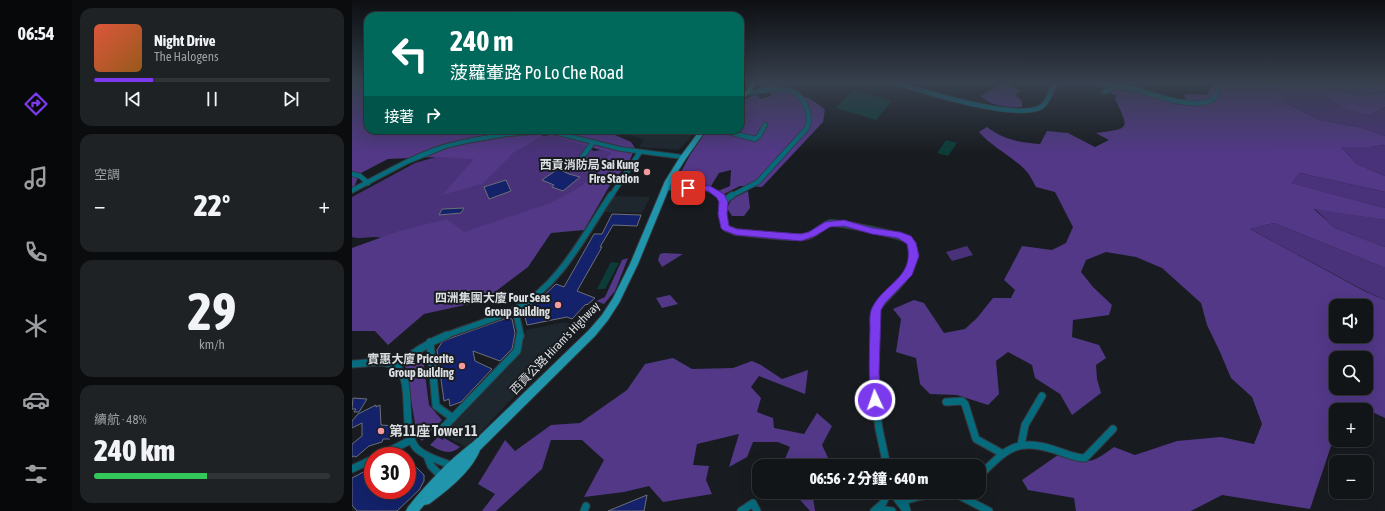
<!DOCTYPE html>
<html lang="zh-TW">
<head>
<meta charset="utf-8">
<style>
  body { margin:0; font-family:"Asap Condensed","Noto Sans TC",sans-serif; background:#1f2225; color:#f1f3f6; height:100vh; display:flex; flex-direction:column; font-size:15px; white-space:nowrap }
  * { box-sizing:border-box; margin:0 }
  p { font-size:13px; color:#9c9fa2 }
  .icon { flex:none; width:22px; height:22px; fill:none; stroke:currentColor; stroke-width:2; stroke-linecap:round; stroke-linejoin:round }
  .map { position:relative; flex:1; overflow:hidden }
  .details { display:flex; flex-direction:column; gap:8px; padding:8px; background:#0a0c0d; width:280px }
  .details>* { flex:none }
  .hud { position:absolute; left:12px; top:12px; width:380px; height:122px; border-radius:12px; box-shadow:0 4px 16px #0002,0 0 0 1px #313437; background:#00695c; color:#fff; overflow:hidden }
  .fabs { position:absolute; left:977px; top:299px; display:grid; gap:8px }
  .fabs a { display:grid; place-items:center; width:44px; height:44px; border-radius:8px; background:#121518; box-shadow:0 4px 16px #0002,0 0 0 1px #313437; font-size:20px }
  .speed { position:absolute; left:12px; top:447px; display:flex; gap:8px; font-size:20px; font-weight:700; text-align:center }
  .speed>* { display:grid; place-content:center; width:52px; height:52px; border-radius:50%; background:#121518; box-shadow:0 4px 16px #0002,0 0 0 1px #313437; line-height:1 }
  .speed .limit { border:6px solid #d22; background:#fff; color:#111 }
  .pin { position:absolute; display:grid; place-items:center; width:34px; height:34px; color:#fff; margin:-17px; border-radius:8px; box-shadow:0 2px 6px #0006 }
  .me { position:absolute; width:44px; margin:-22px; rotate:357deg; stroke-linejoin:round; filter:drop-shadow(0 0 3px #0008) }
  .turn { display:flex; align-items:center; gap:14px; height:84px; padding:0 20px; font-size:18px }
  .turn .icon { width:52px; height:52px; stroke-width:2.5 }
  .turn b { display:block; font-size:28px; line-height:34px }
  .then { display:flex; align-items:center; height:38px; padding:0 20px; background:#0003; gap:8px; font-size:15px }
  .big { font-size:30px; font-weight:800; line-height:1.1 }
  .details .widget { flex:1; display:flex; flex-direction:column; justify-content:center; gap:6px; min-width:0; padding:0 14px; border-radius:12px; background:#1f2225 }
  .details .dial { align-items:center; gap:0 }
  .dial b { font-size:52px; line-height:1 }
  .song { display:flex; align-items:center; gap:12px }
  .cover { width:48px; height:48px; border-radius:6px; background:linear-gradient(135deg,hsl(10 70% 55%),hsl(30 70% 35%)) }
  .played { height:4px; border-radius:2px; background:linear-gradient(90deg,#7c3aed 25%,#313437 25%) }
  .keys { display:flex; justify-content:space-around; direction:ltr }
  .heat { display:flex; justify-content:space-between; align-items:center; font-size:22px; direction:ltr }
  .charge { height:6px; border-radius:3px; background:linear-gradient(90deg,#34c759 48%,#313437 0) }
  .trip { position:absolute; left:400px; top:459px; width:234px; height:40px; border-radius:12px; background:#121518; box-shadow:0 4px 16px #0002,0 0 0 1px #313437; font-weight:800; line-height:40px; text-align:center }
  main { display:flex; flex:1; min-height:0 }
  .tab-bar { display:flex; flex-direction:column; width:72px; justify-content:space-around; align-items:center; background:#07080a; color:#9c9fa2 }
  .tab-bar .icon { width:28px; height:28px }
  .tab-bar .on { color:#7c3aed }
  .tab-bar b { font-size:18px; color:#f1f3f6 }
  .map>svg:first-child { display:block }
  .built { fill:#1e272e }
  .green { fill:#493279 }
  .forest { fill:#523887; fill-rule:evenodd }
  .water { fill:#0b3c38 }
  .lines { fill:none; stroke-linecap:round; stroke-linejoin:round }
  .stream { stroke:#0b3c38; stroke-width:1 }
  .building { fill:#14226b; stroke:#6d6f75 }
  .minor-far2-casing { stroke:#33373b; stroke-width:6 }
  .minor-far1-casing { stroke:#33373b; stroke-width:8 }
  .minor-casing { stroke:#33373b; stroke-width:9 }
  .tertiary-casing { stroke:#33373b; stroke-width:2 }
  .secondary-casing { stroke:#33373b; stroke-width:2 }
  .minor-far2 { stroke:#066b7c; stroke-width:4.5 }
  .minor-far1 { stroke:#066b7c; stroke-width:5.5 }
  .minor { stroke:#066b7c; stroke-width:7 }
  .tertiary { fill:#066b7c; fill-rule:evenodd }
  .secondary { fill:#2095ab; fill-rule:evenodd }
  .route { fill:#7c3aed; stroke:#51269a }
  .poi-dot { fill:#f49b9f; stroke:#181c20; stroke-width:1.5 }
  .labels { text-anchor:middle; stroke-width:4; stroke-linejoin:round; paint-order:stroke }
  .poi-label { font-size:12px; font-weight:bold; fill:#dcdfe2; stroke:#181c20; text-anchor:end }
  .street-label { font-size:12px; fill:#dcdfe2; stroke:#181c20 }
  .near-poi-label { font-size:14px; font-weight:bold; fill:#dcdfe2; stroke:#181c20; text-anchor:start }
</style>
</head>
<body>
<main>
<nav class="tab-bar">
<b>06:54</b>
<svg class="icon on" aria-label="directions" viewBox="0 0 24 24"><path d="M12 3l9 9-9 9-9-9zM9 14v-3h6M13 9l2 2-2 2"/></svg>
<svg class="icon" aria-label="music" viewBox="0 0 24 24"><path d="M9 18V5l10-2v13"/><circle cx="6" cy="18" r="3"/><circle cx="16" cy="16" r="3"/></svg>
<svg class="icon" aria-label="phone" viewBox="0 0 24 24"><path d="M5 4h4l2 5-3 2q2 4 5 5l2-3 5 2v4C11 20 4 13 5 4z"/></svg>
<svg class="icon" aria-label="climate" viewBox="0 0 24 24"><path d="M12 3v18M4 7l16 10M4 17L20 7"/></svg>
<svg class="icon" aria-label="car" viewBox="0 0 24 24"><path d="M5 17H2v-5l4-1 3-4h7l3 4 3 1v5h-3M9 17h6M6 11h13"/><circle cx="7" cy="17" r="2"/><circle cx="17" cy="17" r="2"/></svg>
<svg class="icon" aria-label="filters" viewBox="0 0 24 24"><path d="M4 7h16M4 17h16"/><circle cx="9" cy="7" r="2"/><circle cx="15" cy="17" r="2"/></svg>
</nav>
<section class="details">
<div class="widget">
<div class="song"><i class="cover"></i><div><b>Night Drive</b><p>The Halogens</p></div></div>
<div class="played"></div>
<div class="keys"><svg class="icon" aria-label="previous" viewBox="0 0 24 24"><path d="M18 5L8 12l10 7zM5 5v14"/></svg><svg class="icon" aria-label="pause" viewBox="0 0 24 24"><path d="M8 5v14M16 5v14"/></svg><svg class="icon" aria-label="next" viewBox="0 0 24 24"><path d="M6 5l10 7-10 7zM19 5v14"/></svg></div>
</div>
<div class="widget"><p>空調</p>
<div class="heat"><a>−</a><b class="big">22°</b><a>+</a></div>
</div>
<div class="widget dial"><b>29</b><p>km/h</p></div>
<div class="widget"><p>續航 · 48%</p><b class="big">240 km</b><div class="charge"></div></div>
</section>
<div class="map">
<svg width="1033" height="511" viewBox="0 0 1033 511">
  <rect width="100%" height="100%" fill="#181c20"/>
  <path class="built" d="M265 130H344L330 147 325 150 287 147 292 140Z
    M262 196 298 197 290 213 253 212Z
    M212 322 226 327 115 447 90 435 169 351 173 338 174 330Z"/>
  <path class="green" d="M938 93 968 95 996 110 1017 116 1033 107V136L1007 127 967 120 929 100Z
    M198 135 233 143V145L239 147 241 151 249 150 274 156 239 185 146 230 30 238C19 235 11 240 0 237V197L63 163 101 152 174 138Z
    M1033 145V176L1005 164 989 147H1018Z
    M948 173 1033 192V208L938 183Z
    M962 208 1033 220V247L983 228Z
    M922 223 1033 268V300L1015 292 898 229Z
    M615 246 621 255 600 261 594 252Z"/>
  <path class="forest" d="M0 82 16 84V130H252L279 142 283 148 277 162 258 185 232 230 199 233 176 267 131 301 72 314 36 345 23 331H0V248L47 231 95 219 112 232 198 203 230 186 259 153 193 134 161 153 130 184 90 195 122 159 86 157 36 159 7 174 0 194Z
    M409 82H448L437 86 408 88Z
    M861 82H1033V107L1017 116 996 110 968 95 938 93 929 100 967 120 1007 127 1033 136V145L1018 147H989L1005 164 1033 176V192L948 173 939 183 1033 208V220L962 209 983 228 1033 247V268L922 223 898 229 1014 292 1033 300V418L1016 410H984V431L958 509 870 495 839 511H724L722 498 676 490 670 480 706 455C735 463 737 466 762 447L783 455 825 441 869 437 902 444 910 424 900 397 879 378 868 352 855 325 849 303 810 268 784 257 754 252 734 260 729 272 741 287 760 305 757 315 721 320 720 337 747 345 754 358 744 365 745 379 749 393 720 415 708 394 683 378 680 365 656 352 644 361 647 394 636 405 605 395 578 394 568 384 564 358 544 352 549 319 541 309 562 300 572 303 592 333 613 329 625 318 641 298H659L663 290 652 280 670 246 700 250 714 243 721 227 703 192 684 187C681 182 679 177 676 173 662 157 641 148 627 132L635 127C651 139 667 143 688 144L695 131 716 133 743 147 757 140 744 133C778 128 778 130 763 99L765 95 760 94 759 92 764 89 812 98 822 104 832 105 836 103 832 95 840 94 855 95ZM984 306H1014V336H984ZM984 358H1014V388H984Z
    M652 83 669 91 663 94 670 101V107C655 107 639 107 629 96Z
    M431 90C448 93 460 98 473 110L471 122 410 187 388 186 372 194 366 191 378 186 379 170 367 173 359 186 347 185 328 187 323 183 338 155 355 130H388V101L405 94 408 99 419 96V92Z
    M396 191 398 208 392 216H380L375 208 380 199Z
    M312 253 331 254 310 267 306 260 308 254Z
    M276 258 263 291 252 304 244 301 253 297 270 260Z
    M318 295 326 304 310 308 304 298Z
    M70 351 77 405 90 420 70 441 65 435 53 364Z
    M321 358 340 369 381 368 400 361 409 365 430 379 456 370 453 394 407 376 399 387 409 398 405 412 421 418 422 428 452 434 465 413 480 426 470 445 480 466H430L438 447 426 442H401L395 457 377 467 387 434 345 444 341 465 357 466 354 480 360 494 311 502 297 486 272 492 232 497 252 460 230 440H199L190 469 144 511H130L143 494 126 484 153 440 163 451 199 425 228 423 275 390 293 364Z
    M86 437 91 440 92 438 108 447C98 456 88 451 78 445Z
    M441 492H465L461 497 463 511H458Z"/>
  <path class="water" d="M501 90 540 101 524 120 484 108Z
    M594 140 605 143 596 156 585 153Z
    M259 262 267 263 253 289H245Z"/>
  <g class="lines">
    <path class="stream" d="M965 82 1006 95 1033 92"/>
  </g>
  <path class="building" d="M206 169 217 174 228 177 211 191 200 187 202 185 190 180Z
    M154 180 159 191 137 199 132 187Z
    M112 208 109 213 87 215 90 209Z
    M260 214 289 215 285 226 261 225 248 247H250L225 291 243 298 235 305 234 304 220 319 215 317 175 325 172 313 174 307 188 299 204 284 212 287 242 234H250Z
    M155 318 160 319 163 333 160 349 148 361 121 351 123 361 140 369 109 402 98 406 97 399 92 401 85 350 90 342 99 338Z
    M1 398 15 399 7 412H2L4 409H0Z
    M24 405V407L28 405 29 425 45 426 44 429 38 439H31L30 442 17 446 4 457 2 456 0 457V444L10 436V423L0 428V421L6 414Z
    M55 458 72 475V481L67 490 45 511H5L0 505V478L21 467V490H55Z
    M295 495 292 511H256Z"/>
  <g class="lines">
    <g class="minor-far2-casing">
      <path id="minor-far2" d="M542 82C570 91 664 121 689 107 699 101 697 88 706 82
        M731 82C746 84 762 85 777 88 797 92 847 114 863 97 867 93 866 87 866 82
        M752 92 764 86
        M369 130 403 139 407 136 413 125
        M227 162 241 142
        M0 174 8 176 16 183
        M314 188C332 188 354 183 368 196
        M259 196 288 152
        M379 196 406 182 455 128C460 115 453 96 439 91 429 87 406 91 395 93"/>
    </g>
    <g class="minor-far1-casing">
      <path id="minor-far1" d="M367 195 371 201 370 215 374 228 384 232C406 234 429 238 451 237 461 237 469 226 478 223 486 222 550 235 556 240 561 243 563 250 562 256 558 280 537 292 524 310L523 336
        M371 202 380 195
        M163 309 169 336
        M92 336C114 328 144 319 164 309 208 285 232 235 259 195"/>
    </g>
    <g class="minor-casing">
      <path id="minor" d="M523 335 522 392 527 429 535 466
        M78 342 84 406 101 418
        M0 364C12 364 31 359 43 366 64 378 47 430 65 449 75 458 89 461 101 466
        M43 367C60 354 75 343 95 335
        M594 402 610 401 613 404 624 439 651 454
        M89 430 165 351 168 335
        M669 445 673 425 690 396
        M27 456 59 440
        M75 456 79 466 91 478
        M0 469 21 459
        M627 476C654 450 663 437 703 450 713 453 722 458 733 458L761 429
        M540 492 553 509
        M606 495 637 511
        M526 509 540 511
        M232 511 234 506
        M389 511 401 503 405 511
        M522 511 531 503 536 492
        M555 511 552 501C570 494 587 494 606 495L609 492"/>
    </g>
    <g class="tertiary-casing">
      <path id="tertiary" d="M187 130H200L269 147 331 155 334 157 331 159 269 151 197 133 155 136 115 143 94 148 55 164 0 193V188C29 173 59 155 91 145 122 136 155 132 187 130Z"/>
    </g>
    <g class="secondary-casing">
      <path id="secondary" d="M400 82H406L397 94 388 100V95L393 92Z
        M348 130H354L333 160 320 181 286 264 267 303 256 320 243 336 128 450C120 471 95 491 77 504L72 505 67 511H54L56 507C75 483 96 461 121 442L237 330 250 315 261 298 278 264 313 181 328 157Z"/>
    </g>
    <use href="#minor-far2" class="minor-far2"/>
    <use href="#minor-far1" class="minor-far1"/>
    <use href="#minor" class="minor"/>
    <use href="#tertiary" class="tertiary"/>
    <use href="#secondary" class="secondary"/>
  </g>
  <linearGradient id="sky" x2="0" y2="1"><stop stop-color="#0d0f12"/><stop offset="0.54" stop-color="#37404e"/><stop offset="1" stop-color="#37404e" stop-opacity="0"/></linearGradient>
  <rect width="1033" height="153" fill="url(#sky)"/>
  <path class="route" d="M336 185 358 186 372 194 376 202 375 214 377 226 385 229 449 234 457 232 473 222 492 220 520 228 548 232 559 236 564 243 567 256 560 275 533 303 529 310 527 373 529 400 527 404 523 405 519 404 518 400C517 377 517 353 518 329 518 323 517 314 520 308 532 283 563 278 555 244L546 238 520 234 492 226 478 227 463 236 449 241 384 235 371 230 369 228 366 214 367 202 365 198 356 191 334 190V186Z"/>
  <g class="poi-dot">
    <circle cx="295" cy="172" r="4"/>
    <circle cx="206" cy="305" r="4"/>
    <circle cx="110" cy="366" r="4"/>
    <circle cx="29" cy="431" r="4"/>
  </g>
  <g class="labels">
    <g class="poi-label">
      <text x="287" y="169">西貢消防局 Sai Kung<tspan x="287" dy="14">Fire Station</tspan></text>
      <text x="198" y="302">四洲集團大廈 Four Seas<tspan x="198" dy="14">Group Building</tspan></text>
      <text x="102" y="363">實惠大廈 Pricerite<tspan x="102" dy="14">Group Building</tspan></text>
    </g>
    <g class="street-label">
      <text transform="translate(203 348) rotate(-46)" y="4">西貢公路 Hiram's Highway</text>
    </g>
    <g class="near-poi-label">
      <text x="37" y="436">第11座 Tower 11</text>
    </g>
  </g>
</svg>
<div class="fabs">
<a><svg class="icon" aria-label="sound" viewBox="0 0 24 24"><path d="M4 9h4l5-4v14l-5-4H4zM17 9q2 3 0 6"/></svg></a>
<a><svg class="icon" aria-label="search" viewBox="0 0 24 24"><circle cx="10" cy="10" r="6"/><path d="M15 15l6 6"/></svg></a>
<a>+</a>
<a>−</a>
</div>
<div class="speed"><div class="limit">30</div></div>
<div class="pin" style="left:336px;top:188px;background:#d93025"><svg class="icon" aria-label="arrive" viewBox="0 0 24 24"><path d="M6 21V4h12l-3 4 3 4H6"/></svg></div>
<svg class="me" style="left:523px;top:400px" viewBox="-20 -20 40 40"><circle r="17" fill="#7c3aed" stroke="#fff" stroke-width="3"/><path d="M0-11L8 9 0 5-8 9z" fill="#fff"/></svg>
<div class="trip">06:56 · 2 分鐘 · 640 m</div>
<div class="hud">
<div class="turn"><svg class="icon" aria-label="left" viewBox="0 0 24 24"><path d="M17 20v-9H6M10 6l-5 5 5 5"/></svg><div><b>240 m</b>菠蘿輋路 Po Lo Che Road</div></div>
<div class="then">接著<svg class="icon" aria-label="right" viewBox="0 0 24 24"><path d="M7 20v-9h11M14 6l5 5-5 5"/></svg></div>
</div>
</div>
</main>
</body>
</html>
